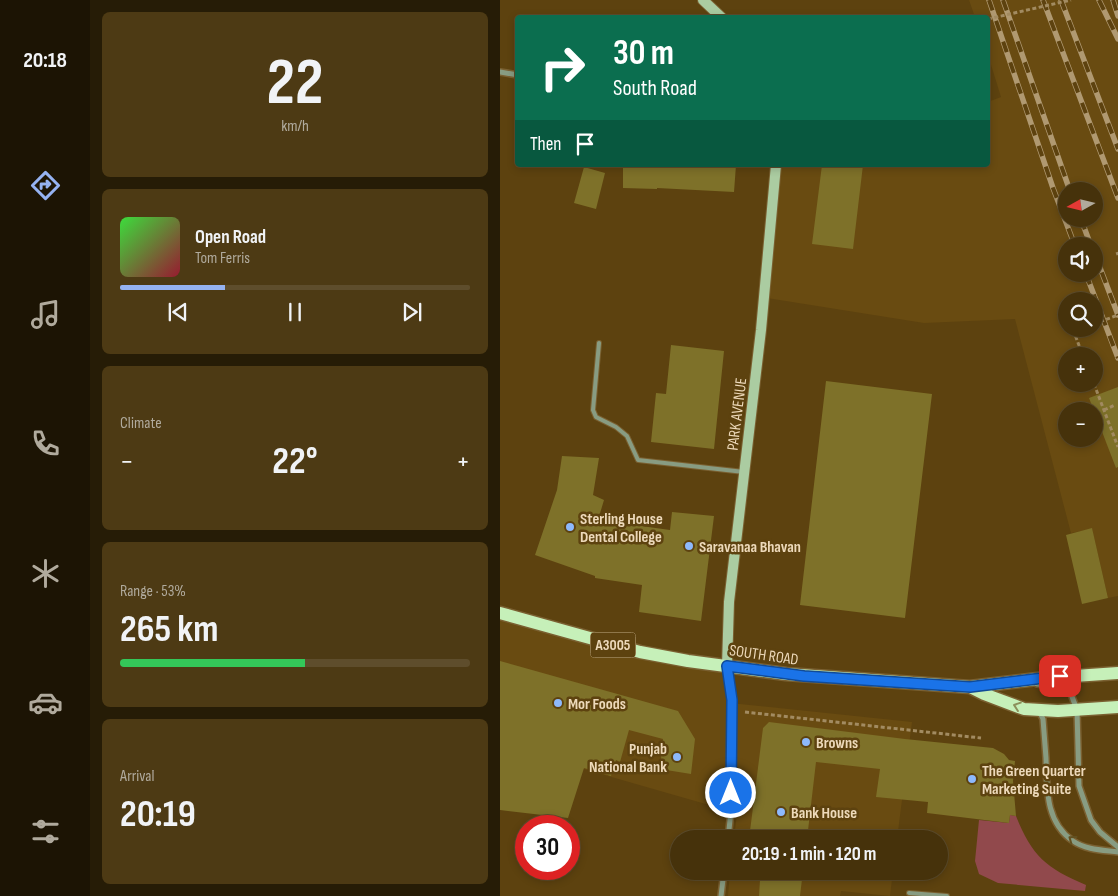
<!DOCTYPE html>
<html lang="en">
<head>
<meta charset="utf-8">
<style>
  body { margin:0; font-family:"Sofia Sans Condensed",sans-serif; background:#4d3a14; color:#f1f3f6; height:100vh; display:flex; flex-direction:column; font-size:19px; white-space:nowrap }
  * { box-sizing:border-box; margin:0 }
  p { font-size:16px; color:#b0aa9d }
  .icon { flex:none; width:28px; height:28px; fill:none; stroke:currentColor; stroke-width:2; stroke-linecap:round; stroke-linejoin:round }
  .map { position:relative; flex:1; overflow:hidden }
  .sheet { display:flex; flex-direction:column; gap:12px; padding:12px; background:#261c06; width:410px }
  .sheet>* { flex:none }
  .hud { position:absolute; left:15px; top:15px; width:475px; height:152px; border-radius:5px; box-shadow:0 2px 8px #0003,0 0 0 1px #5e4d2c; background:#0b6e4f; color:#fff; overflow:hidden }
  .needle { width:32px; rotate:262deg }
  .tools { position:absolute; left:558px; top:182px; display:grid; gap:10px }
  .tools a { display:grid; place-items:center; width:45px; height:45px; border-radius:50%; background:#46320b; box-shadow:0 2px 8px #0003,0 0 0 1px #5e4d2c; font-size:25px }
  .speed { position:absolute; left:15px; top:815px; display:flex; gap:10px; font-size:25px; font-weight:700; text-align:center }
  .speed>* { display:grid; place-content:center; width:65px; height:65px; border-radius:50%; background:#46320b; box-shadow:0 2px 8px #0003,0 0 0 1px #5e4d2c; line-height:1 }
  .speed .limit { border:8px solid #d22; background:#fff; color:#111 }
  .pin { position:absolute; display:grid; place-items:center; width:42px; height:42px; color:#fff; margin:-21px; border-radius:10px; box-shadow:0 2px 8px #0006 }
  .me { position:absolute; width:55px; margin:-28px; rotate:0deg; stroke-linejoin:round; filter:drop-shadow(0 0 4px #0008) }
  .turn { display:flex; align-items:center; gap:18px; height:105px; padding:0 15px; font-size:22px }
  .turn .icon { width:65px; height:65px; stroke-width:2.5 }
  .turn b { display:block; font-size:35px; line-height:42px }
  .then { display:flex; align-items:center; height:48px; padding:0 15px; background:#0003; gap:10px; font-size:19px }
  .big { font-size:38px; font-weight:700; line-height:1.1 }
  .sheet .card { flex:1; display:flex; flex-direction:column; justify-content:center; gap:8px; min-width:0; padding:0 18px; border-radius:8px; background:#4d3a14 }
  .sheet .dial { align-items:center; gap:0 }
  .dial b { font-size:65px; line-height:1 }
  .song { display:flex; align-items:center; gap:15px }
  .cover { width:60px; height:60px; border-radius:8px; background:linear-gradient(135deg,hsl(120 70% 55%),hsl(350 70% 35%)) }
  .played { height:5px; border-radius:2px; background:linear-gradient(90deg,#95b2f1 30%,#5e4d2c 30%) }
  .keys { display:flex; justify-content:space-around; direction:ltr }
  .heat { display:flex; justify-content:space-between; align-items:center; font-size:28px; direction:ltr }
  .charge { height:8px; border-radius:4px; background:linear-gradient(90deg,#34c759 53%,#5e4d2c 0) }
  .trip { position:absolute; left:170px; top:830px; width:278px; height:50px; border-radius:25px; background:#46320b; box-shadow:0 2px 8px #0003,0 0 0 1px #5e4d2c; font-weight:700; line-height:50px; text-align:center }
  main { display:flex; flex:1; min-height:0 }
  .tab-bar { display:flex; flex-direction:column; width:90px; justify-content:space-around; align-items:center; background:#1c1404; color:#b0aa9d }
  .tab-bar .icon { width:35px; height:35px }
  .tab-bar .on { color:#95b2f1 }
  .tab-bar b { font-size:22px; color:#f1f3f6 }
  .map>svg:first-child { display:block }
  .built { fill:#694b11; fill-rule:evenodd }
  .green { fill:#91494c }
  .building { fill:#7e7129 }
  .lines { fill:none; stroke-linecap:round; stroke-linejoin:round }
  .lane-casing { stroke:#7a6031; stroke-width:6 }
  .street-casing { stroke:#7a6031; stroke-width:8 }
  .secondary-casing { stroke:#7a6031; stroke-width:12 }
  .primary-casing { stroke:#7a6031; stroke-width:15 }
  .path { stroke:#a28b61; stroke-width:3; stroke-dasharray:4 2.5; stroke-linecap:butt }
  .lane { stroke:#889c82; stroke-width:4 }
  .street { stroke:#889c82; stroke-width:5 }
  .secondary { stroke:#abcca1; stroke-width:10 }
  .primary { stroke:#c6f0b9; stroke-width:12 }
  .rail-casing { stroke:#b09971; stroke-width:5.5 }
  .rail { stroke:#5d420f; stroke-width:4; stroke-dasharray:11; stroke-linecap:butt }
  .path-bridge { stroke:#a28b61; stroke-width:3; stroke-dasharray:4 2.5; stroke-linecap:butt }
  .oneway { stroke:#8c905b }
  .oneway2 { stroke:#635020 }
  .route-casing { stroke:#114b97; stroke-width:12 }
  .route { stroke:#1a73e8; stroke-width:9 }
  .poi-dot { fill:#8db9fc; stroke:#5d420f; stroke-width:2 }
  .labels { text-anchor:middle; stroke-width:5; stroke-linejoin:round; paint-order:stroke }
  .shield { fill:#5d420f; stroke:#c2ac87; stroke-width:1 }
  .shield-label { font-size:15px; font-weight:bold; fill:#edd9ba }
  .street-label { font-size:16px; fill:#edd9ba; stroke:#5d420f }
  .poi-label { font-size:16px; font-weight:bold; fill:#edd9ba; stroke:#5d420f; text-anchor:start }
</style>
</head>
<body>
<main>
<nav class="tab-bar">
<b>20:18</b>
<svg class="icon on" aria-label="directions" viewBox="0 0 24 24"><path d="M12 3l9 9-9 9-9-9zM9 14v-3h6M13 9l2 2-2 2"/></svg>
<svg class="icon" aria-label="music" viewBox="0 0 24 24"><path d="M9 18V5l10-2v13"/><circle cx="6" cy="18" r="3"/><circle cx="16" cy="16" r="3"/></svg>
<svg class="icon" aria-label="phone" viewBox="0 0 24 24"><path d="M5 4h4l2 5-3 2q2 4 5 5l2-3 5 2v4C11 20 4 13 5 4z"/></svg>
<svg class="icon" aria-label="climate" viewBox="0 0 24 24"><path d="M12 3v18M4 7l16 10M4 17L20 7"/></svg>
<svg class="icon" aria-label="car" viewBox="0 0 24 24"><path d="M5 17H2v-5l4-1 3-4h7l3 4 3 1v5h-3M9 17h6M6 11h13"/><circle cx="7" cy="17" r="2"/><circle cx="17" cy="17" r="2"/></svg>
<svg class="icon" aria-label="filters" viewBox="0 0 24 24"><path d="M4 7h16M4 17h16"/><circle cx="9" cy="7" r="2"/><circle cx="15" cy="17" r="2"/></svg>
</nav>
<section class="sheet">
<div class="card dial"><b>22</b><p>km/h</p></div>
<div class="card">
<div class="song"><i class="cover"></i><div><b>Open Road</b><p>Tom Ferris</p></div></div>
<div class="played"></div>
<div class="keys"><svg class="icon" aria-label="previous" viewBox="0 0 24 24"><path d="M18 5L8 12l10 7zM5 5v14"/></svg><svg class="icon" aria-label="pause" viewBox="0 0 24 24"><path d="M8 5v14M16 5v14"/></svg><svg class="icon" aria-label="next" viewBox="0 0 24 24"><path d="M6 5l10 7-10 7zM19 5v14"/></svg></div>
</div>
<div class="card"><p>Climate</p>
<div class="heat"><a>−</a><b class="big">22°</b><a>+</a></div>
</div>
<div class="card"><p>Range · 53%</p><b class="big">265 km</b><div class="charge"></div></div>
<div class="card"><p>Arrival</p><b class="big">20:19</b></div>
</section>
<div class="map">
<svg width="618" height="896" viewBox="0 0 618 896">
  <rect width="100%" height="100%" fill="#5d420f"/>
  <path class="built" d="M469 0H618V596L608 598 592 529 571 533 515 319 424 323 267 298 279 165H488V102L501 97 488 55V18L475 17ZM566 191H594V219H566ZM566 246H594V274H566ZM566 301H594V329H566ZM566 356H594V384H566ZM566 411H594V439H566Z
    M0 614 227 666 230 703 412 722 397 839H234L237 813 0 745Z
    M230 871H393L390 896 341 891 340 896H228Z"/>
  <path class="green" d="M510 815 516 816C532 856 546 868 586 885L585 891 498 883 479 874 475 861 479 820 509 823Z"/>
  <path class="building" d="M123 165H236L234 192 157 188V189L123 188Z
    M322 165H363L353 249 312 244Z
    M84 167 105 173 96 209 74 203Z
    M171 345 224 351 214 449 151 442 156 393 166 394Z
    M326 381 432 394 405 618 300 605Z
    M618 387V467L616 468 589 398Z
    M62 456 99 458 93 495 104 500 98 520 170 530 172 512 214 516 201 621 139 612 142 585 95 578V576L35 555 57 490Z
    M592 528 608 598 582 604 566 535Z
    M0 661 178 711 195 739 191 774 160 769 163 739 129 730 120 762 116 760 111 776 84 768 68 818 0 810Z
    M269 722 405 739 493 748 504 754 509 760 515 761 513 781 516 816 510 815 509 823 427 813 428 802 376 797 380 769 316 762 307 839H249L263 728Z
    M245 871H303L300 896H259L260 880 245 878Z"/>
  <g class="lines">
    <g class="lane-casing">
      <path id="lane" d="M99 343 93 410 96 417 116 427 127 436 138 460 244 472
        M409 893 447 896"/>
    </g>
    <g class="street-casing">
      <path id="street" d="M0 72 18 75
        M228 667 232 711 231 811 228 839
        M537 684 561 687 571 694 577 710 579 786 591 820 600 832 618 847
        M539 711 543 719C544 732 545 745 546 758 547 788 545 822 573 841 586 850 603 850 618 852
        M221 896 224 871"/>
    </g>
    <g class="secondary-casing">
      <path id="secondary" d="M203 0 222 18
        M227 666 229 602 261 330 276 165"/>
    </g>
    <g class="primary-casing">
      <path id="primary" d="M0 613 140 652 188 661 286 674 470 687 546 678 618 673
        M470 687 484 694 524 709 558 711 618 707"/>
    </g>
    <path class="path" d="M617 252 618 255
      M582 329 574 332 583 356
      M594 384 618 447
      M604 410 615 405
      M245 712 481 738"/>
    <use href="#lane" class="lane"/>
    <use href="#street" class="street"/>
    <use href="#secondary" class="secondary"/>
    <use href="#primary" class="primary"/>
    <g class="rail-casing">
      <path id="rail" d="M489 0 553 188 575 246
        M503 0 570 191
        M543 0 618 198
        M561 0 618 149
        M599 0 618 39
        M613 0 618 16
        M581 219 591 246
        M594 252 618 315
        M586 274 618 358"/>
    </g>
    <use href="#rail" class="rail"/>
    <path class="path-bridge" d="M488 19 571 0
      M594 324 618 315"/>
  </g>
  <defs><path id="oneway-chevron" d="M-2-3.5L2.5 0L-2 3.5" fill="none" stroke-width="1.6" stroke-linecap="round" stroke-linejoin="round" transform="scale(1.25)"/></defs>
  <use class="oneway" href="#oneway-chevron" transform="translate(517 706) rotate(-161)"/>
  <use class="oneway2" href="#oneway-chevron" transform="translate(572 839) rotate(-144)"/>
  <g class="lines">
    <g class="route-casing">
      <path id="route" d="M231 793 232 700 227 666 304 676 470 687 560 676"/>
    </g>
    <use href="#route" class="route"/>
  </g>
  <g class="poi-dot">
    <circle cx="70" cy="527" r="5"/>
    <circle cx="189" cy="546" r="5"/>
    <circle cx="58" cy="703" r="5"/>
    <circle cx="306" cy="742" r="5"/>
    <circle cx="177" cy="757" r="5"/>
    <circle cx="472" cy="779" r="5"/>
    <circle cx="281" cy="812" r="5"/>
  </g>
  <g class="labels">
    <rect class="shield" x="90.5" y="632.5" width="45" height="25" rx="4"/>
    <g class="shield-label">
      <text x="113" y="650">A3005</text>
    </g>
    <g class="street-label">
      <text transform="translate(236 414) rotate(-83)" y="6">PARK AVENUE</text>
      <text transform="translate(264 654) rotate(8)" y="6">SOUTH ROAD</text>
    </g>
    <g class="poi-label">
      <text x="80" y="524">Sterling House<tspan x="80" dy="18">Dental College</tspan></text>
      <text x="199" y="552">Saravanaa Bhavan</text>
      <text x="68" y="709">Mor Foods</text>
      <text x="316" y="748">Browns</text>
      <text x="167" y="754" text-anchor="end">Punjab<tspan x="167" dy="18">National Bank</tspan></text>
      <text x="482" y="776">The Green Quarter<tspan x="482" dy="18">Marketing Suite</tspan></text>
      <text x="291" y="818">Bank House</text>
    </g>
  </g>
</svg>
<div class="tools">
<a><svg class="needle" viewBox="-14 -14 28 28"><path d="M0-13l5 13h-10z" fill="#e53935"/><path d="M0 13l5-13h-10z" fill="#b0aa9d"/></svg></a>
<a><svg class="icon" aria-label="sound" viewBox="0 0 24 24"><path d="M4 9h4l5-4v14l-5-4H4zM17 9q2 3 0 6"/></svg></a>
<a><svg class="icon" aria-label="search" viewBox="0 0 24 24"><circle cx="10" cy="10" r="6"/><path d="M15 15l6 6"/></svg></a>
<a>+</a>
<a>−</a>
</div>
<div class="speed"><div class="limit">30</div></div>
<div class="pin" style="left:560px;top:676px;background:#d93025"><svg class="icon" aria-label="arrive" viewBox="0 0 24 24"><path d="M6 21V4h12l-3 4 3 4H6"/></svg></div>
<svg class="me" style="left:231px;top:793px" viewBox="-20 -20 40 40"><circle r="17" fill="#1a73e8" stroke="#fff" stroke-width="3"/><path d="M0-11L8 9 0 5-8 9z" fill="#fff"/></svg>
<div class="trip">20:19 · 1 min · 120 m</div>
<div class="hud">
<div class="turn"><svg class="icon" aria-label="right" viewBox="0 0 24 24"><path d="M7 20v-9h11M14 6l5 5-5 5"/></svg><div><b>30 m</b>South Road</div></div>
<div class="then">Then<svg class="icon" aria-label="arrive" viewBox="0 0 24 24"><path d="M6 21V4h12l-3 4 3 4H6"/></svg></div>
</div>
</div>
</main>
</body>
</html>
